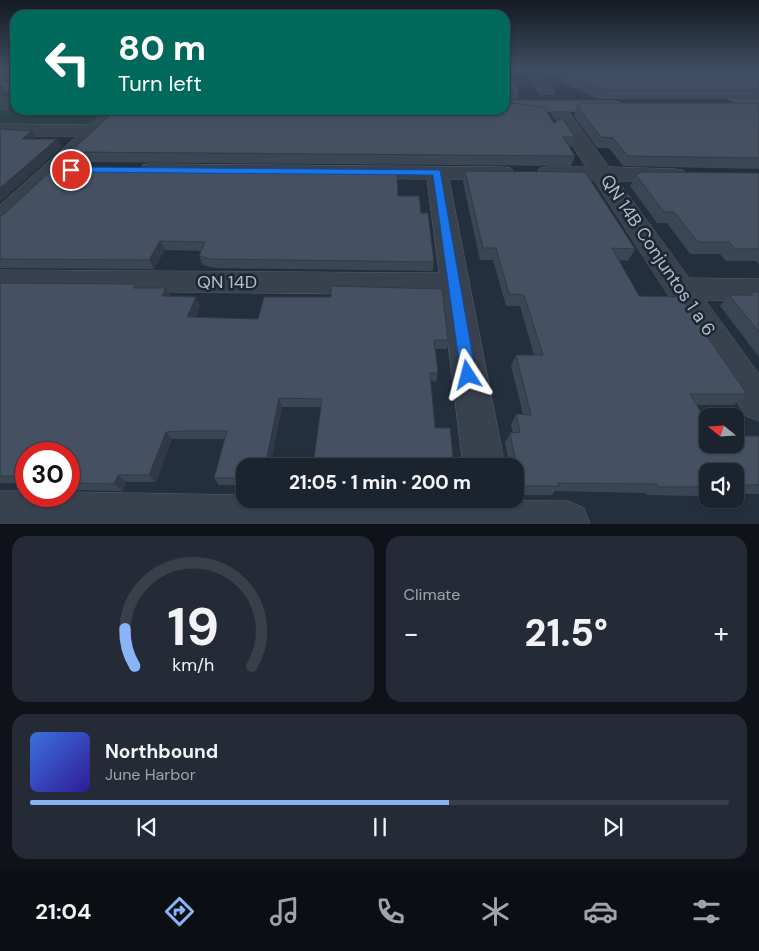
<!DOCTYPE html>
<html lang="en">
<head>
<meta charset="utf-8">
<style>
  body { margin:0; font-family:"DM Sans",sans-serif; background:#242b36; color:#f1f3f6; height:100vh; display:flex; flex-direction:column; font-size:19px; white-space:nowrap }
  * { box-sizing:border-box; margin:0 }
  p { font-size:16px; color:#a0a4aa }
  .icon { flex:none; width:28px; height:28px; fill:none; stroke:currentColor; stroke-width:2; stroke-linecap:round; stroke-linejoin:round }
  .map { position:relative; height:524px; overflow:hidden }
  .panel { display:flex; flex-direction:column; gap:12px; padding:12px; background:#0f1319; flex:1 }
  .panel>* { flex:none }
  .top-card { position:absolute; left:10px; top:10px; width:500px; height:105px; border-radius:15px; box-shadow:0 1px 4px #0004,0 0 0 1px #39404a; background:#00695c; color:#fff; overflow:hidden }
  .needle { width:32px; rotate:288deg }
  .buttons { position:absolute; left:699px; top:408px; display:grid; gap:10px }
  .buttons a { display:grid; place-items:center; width:45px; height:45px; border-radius:10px; background:#1b232e; box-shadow:0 1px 4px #0004,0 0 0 1px #39404a; font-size:25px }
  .speed { position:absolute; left:15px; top:442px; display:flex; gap:10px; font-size:25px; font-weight:700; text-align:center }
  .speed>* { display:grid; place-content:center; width:65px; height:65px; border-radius:50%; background:#1b232e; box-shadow:0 1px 4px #0004,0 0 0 1px #39404a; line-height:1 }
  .speed .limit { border:8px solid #d22; background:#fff; color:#111 }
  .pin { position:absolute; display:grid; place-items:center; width:42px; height:42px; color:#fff; margin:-21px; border:2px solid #fff; border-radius:50%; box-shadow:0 1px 5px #0007 }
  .me { position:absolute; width:55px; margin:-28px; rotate:351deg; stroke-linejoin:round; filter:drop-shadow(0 0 4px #0008) }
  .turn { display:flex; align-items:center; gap:18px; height:105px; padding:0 25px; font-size:22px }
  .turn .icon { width:65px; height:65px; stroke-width:2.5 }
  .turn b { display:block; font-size:35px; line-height:42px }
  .big { font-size:38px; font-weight:800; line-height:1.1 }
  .panel .tile { flex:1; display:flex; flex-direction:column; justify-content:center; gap:8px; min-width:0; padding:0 18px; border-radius:15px; background:#242b36 }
  .panel .dial { align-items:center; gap:0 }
  .dial svg { height:130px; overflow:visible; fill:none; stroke:#39404a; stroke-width:7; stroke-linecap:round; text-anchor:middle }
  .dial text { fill:#f1f3f6; stroke:none }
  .song { display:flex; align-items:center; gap:15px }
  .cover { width:60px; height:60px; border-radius:8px; background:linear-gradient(135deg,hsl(220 70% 55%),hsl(250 70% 35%)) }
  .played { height:5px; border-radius:2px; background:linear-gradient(90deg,#8ab4f8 60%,#39404a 60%) }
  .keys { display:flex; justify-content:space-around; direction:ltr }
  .heat { display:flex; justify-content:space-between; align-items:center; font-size:28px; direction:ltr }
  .panel .tiles { flex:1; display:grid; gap:12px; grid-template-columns:1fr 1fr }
  .tile:last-child { grid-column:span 2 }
  .trip { position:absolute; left:236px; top:458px; width:288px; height:50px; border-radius:15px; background:#1b232e; box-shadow:0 1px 4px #0004,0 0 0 1px #39404a; font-weight:800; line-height:50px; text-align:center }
  .menu { display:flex; height:80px; justify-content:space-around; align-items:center; background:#0b0e12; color:#a0a4aa }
  .menu .icon { width:35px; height:35px }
  .menu .selected { color:#8ab4f8 }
  .menu b { font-size:22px; color:#f1f3f6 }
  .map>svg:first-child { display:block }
  .green { fill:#263c3f }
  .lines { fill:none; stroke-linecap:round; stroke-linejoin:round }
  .street-casing { stroke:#565f6c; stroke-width:1 }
  .secondary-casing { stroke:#565f6c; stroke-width:1 }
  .street { fill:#38414e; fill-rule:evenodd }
  .secondary { fill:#465061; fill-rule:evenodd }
  .wall { fill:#3b4654 }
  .shaded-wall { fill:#303945 }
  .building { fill:#455162; stroke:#303945 }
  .route { fill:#1a73e8; stroke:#114b97 }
  .labels { text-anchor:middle; stroke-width:5; stroke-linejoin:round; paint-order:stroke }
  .street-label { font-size:18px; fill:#b4bcc9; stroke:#1d2633 }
</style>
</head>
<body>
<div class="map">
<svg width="759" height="524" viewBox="0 0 759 524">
  <rect width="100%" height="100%" fill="#242f3e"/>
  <path class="green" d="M5 108H15V110H107L89 126 0 125V111Z"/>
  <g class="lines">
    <g class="street-casing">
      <path id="street" d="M524 69H538L555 91 553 94H541Z
        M4 97 10 98 12 102 6 109 0 110V98Z
        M556 102 562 103 609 167 675 169 683 170 686 175 683 180 675 181H618L689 278 759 279V301L705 300 759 374V421L746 416 594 180 548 179 540 178 537 173 540 168 548 167H586L548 107 550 103Z
        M107 110H126L9 223 0 226V205L77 136H0V124L90 125Z
        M151 164 503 167 511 168 514 173 511 178 503 179H449L505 466H463L442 295 0 290V270L439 273 427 179 151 176 143 175 140 170 143 165Z
        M0 491H26V496H69V492L245 495V499L568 501 584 508 590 524H0Z"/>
    </g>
    <g class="secondary-casing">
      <path id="secondary" d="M0 82H15V92H0Z
        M739 86 745 88 747 91 744 95 759 100V111L728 99 726 96C730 91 733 88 739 86Z
        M505 101H613L619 102 621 106 619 110 613 111H505L501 110H505Z"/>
    </g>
    <use href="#street" class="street"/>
    <use href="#secondary" class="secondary"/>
  </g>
  <path class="wall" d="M0 69H15L12 80 0 81Z
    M505 69 519 90 517 99 505 100Z
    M543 69H759V99H596V98L562 82 557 75H547Z
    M759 103V169L623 166 609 148H597L574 116 577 106Z
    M554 123 575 137 571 147H569L575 156 571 166 76 162 70 152Z
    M465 171 635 249 628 261 619 260 639 296 747 394 734 405H697L708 444 759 436V494H735V471H708V494H703L700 496 647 495 646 493 555 491 552 495H515V466H510L505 443 510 433H513L511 425 516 414H523L511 366 516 355H534L520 306H506L493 260H480L463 182Z
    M759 173V265L756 261H726L720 254H690L667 223H657L630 186 636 175Z
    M398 196 421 213 434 262 433 271 215 268 203 265 199 256 201 251 165 250 154 269 0 268V216Z
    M0 283 138 288H166L171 296 200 306 195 318 448 340 447 349H435L438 373 436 382 431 381 435 428 454 466 321 407H282L270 466H245V485H219L214 478 225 439H172L156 482H126L123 491 77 490 69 484V454H26V483H0Z
    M750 292H759V357L720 306 729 295H747Z"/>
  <path class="shaded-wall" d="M15 78V85L12 79Z
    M1 85 6 94 0 97V86Z
    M32 131 37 139H22Z
    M57 139 62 147 0 202V188Z
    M160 241 165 250 154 269 149 260Z
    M166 288 171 297 162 296Z
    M196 297 200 306 191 326 187 317Z
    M279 398 282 407 270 466H265Z
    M166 432 172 439 156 482 149 475Z
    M118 475 126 482 123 491 114 484Z"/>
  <path class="building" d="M0 69H15V78L12 79 10 72H0Z
    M505 69H506L519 90 506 91 505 99Z
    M561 69H759V90H599L601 89 564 73Z
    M505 102 543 107 554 123 562 118 575 137H563L575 156 70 152 116 110H505Z
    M581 103H759V158L628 156 613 138 601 137 577 106Z
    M0 129 32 131 22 139H57L0 188Z
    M53 169 397 173 398 196H419L421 213H428L434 262 211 259 199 256 205 242 160 241 149 260 0 259V216L3 215Z
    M465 171 585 172 635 249 612 248 639 296 680 297 747 394H690L708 424V444H735V436H759V485H735V471H708V487H658L657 484 558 483 559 486H521L510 433 520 432 516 414 531 415 516 355H543L524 295 509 294 496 248H483Z
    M641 172 759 173V249H735L729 242H698L674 212H664L636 175Z
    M0 283 135 284 133 288H166L162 296 196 297 187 317 258 319 264 297H331V286L442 289 448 340H434L438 373H430L435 428H450L454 466H313L322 399 279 398 265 466H245V478H214L227 431H183L166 432 149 475H118L114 484 69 483V480L71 476H69V454H26V476H0Z
    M750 292H759V332L729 295H753Z"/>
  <linearGradient id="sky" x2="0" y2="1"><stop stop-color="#141a22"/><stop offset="0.49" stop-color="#3f4d63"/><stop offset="1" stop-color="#3f4d63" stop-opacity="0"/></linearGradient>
  <rect width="759" height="142" fill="url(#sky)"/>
  <path class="route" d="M71 167 440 170 476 375 474 380 468 381 463 380 461 375 433 175 68 172 67 170Z"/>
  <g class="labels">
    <g class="street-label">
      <text transform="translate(658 255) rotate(56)" y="6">QN 14B Conjuntos 1 a 6</text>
      <text x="227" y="288">QN 14D</text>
    </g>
  </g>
</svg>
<div class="buttons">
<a><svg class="needle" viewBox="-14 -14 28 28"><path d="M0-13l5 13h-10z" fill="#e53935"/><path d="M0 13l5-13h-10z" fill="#a0a4aa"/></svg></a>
<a><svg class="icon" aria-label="sound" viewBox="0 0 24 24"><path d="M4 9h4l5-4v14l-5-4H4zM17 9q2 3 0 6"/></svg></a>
</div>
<div class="speed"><div class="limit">30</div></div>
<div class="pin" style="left:71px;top:170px;background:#d93025"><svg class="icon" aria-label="arrive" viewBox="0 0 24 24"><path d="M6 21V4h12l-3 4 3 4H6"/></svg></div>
<svg class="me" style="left:468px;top:375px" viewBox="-20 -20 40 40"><path d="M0-17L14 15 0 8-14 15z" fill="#1a73e8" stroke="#fff" stroke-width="4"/></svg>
<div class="trip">21:05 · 1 min · 200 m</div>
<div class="top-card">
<div class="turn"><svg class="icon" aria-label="left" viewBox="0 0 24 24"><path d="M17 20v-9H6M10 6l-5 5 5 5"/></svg><div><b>80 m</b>Turn left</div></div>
</div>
</div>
<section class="panel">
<div class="tiles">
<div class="tile dial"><svg viewBox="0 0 100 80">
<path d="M14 69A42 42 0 1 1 86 69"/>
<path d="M14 69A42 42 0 0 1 8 46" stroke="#8ab4f8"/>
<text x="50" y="56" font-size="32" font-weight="700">19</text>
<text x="50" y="72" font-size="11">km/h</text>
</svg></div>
<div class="tile"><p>Climate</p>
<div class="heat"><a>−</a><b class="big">21.5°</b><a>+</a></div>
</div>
<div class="tile">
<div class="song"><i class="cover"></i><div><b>Northbound</b><p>June Harbor</p></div></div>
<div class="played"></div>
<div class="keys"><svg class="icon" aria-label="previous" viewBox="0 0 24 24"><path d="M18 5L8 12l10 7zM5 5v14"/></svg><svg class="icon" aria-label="pause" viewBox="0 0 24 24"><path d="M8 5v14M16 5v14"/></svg><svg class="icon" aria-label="next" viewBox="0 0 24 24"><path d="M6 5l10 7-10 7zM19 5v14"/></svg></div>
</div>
</div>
</section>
<nav class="menu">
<b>21:04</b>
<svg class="icon selected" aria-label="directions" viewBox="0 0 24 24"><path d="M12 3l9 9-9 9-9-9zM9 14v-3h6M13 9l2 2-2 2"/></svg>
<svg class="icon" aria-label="music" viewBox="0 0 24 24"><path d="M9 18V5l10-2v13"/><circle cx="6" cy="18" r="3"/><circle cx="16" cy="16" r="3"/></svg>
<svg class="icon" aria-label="phone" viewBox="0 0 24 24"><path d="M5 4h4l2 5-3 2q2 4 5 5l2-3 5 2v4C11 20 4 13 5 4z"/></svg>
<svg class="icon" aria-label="climate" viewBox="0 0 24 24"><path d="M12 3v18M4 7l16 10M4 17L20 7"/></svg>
<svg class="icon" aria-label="car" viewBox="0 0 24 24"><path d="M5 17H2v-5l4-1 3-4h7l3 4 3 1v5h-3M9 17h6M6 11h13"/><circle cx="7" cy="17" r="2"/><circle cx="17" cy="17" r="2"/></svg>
<svg class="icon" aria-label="filters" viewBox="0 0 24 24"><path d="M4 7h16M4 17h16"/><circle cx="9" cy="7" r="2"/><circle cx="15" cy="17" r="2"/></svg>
</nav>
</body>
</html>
